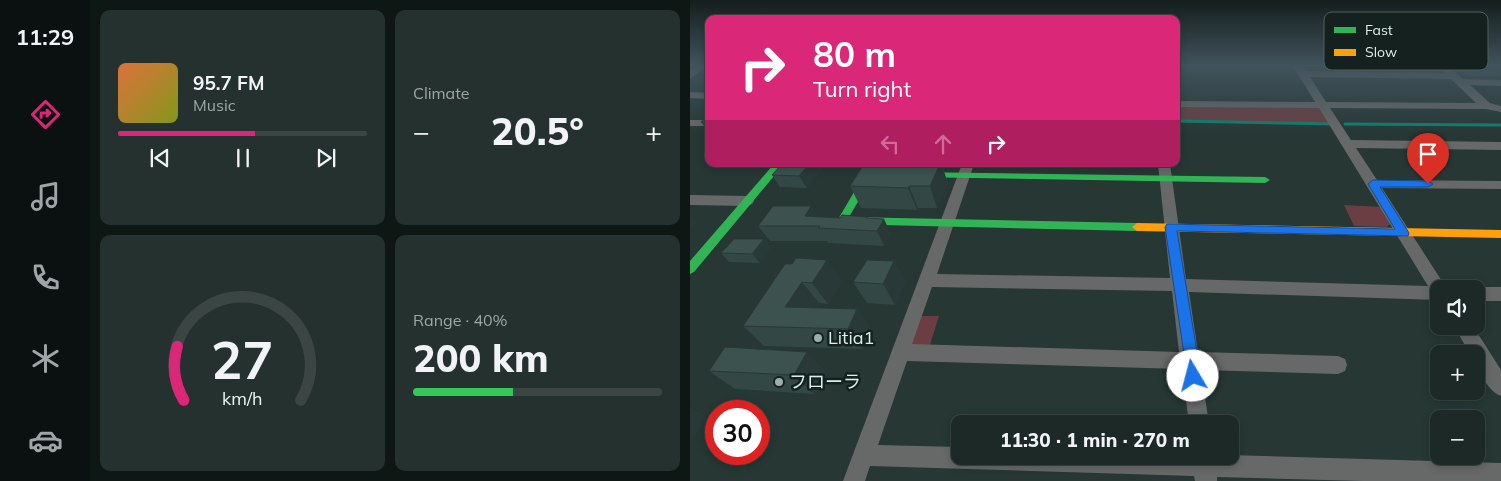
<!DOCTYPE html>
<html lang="en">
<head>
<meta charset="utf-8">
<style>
  body { margin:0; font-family:Mulish,"Noto Sans JP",sans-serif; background:#25312f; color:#f1f3f6; height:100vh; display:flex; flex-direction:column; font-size:19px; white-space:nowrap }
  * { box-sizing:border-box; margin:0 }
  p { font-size:16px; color:#a0a6a7 }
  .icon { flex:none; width:28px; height:28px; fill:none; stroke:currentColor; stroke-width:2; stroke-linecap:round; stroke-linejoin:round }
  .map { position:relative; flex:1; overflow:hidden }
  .panel { display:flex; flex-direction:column; gap:10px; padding:10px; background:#0f1715; width:600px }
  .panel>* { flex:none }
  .banner { position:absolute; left:15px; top:15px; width:475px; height:152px; border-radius:10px; box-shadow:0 2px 8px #0003,0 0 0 1px #3a4544; background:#db2777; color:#fff; overflow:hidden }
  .buttons { position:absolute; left:740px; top:280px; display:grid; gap:10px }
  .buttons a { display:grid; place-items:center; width:55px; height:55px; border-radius:10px; background:#1c2927; box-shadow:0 2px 8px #0003,0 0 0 1px #3a4544; font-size:25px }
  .speed { position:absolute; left:15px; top:400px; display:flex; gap:10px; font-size:25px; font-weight:700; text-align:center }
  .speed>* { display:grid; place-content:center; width:65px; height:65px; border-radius:50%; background:#1c2927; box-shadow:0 2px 8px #0003,0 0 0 1px #3a4544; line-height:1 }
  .speed .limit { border:8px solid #d22; background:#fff; color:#111 }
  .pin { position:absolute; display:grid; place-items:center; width:42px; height:42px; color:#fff; margin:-51px -21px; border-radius:50% 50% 50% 0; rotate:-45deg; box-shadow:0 0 5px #0007 }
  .pin .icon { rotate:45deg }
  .me { position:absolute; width:55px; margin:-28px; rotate:352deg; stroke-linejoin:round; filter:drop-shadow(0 0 4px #0008) }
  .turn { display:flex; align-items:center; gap:18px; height:105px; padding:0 25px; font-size:22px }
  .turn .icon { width:65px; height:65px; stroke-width:2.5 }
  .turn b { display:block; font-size:35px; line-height:42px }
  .lanes { display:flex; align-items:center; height:48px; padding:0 25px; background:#0003; justify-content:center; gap:25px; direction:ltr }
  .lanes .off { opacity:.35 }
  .big { font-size:38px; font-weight:800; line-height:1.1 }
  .panel .card { flex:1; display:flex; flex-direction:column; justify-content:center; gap:8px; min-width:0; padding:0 18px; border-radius:10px; background:#25312f }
  .panel .dial { align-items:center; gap:0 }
  .dial svg { height:130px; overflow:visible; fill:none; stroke:#3a4544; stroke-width:7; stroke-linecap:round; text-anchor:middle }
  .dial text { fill:#f1f3f6; stroke:none }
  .song { display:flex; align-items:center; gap:15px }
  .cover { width:60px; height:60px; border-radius:8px; background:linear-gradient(135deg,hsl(20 70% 55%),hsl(70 70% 35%)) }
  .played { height:5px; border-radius:2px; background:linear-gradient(90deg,#db2777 55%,#3a4544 55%) }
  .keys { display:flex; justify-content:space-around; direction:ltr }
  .heat { display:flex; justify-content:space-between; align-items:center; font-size:28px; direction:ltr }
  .charge { height:8px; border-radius:4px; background:linear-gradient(90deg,#34c759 40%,#3a4544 0) }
  .panel .tiles { flex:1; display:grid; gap:10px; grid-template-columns:repeat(2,1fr) }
  .trip { position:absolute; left:261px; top:415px; width:288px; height:50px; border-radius:10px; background:#1c2927; box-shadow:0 2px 8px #0003,0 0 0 1px #3a4544; font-weight:800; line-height:50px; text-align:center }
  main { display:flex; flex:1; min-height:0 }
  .dock { display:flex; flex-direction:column; width:90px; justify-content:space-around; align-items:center; background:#0b1010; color:#a0a6a7 }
  .dock .icon { width:35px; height:35px }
  .dock .current { color:#db2777 }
  .dock b { font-size:22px; color:#f1f3f6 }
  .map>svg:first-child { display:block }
  .green { fill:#6a3e42 }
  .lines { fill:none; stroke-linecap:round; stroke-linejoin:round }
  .stream { stroke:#0e7f71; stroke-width:3 }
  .street { fill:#676968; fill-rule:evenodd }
  .fast { fill:#30b455; fill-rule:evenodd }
  .slow { fill:#ff9f0a; fill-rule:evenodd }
  .wall { fill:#334744 }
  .shaded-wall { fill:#293937 }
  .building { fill:#3b524f; stroke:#293937 }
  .route { fill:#1a73e8; stroke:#114b97 }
  .poi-dot { fill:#9cadaa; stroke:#14211f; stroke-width:2 }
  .labels { text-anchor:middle; stroke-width:5; stroke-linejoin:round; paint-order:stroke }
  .near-poi-label { font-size:18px; fill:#dcede9; stroke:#14211f; text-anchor:start }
  .key { fill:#14211f; stroke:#505e5c; stroke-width:1 }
  .key-label { font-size:14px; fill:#dcede9 }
</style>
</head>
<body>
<main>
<nav class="dock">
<b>11:29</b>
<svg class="icon current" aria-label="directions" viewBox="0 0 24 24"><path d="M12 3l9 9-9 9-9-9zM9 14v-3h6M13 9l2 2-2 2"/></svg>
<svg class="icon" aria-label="music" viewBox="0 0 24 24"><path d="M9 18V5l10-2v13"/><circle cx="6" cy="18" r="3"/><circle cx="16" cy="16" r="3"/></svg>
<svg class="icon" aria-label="phone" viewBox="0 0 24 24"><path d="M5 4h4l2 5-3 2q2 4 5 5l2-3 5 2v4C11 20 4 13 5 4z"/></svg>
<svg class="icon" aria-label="climate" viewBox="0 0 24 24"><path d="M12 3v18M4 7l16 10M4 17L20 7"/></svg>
<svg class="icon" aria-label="car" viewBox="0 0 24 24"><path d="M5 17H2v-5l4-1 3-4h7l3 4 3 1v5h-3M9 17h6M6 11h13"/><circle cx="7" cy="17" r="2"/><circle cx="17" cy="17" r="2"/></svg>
</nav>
<section class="panel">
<div class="tiles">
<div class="card">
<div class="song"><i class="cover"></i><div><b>95.7 FM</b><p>Music</p></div></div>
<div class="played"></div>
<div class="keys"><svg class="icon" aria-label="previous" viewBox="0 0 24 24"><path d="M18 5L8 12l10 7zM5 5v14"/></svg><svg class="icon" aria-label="pause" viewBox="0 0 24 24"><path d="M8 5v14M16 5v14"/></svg><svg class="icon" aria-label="next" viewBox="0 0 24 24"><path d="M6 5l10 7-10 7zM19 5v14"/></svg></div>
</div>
<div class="card"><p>Climate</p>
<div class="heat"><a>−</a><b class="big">20.5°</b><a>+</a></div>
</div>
<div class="card dial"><svg viewBox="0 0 100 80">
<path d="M14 69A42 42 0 1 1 86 69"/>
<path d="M14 69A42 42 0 0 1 10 36" stroke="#db2777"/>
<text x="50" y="56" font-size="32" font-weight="700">27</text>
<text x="50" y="72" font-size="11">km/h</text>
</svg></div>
<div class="card"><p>Range · 40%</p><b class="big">200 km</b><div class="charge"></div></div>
</div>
</section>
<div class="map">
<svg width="811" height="481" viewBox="0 0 811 481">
  <rect width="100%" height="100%" fill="#263734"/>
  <path class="green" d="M486 103 634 105 647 125 486 122Z
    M654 205 693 207 702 222 697 227 664 226Z
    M227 316H249L239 348H217Z"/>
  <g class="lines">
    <path class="stream" d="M486 121 644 124
      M655 124 811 125"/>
    <path class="street" d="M6 66H17L0 79V71Z
      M603 66H613L616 71 755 73 749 66H759L773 79 811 80V86L780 85 800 103 811 106V112L796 109 640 108 661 140 811 142V150L666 148 687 180 811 181V189L692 188 757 289H749V300L499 292 508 352 648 356 655 359 657 365 655 371 648 374 511 370 519 424H499L492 369 217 361 188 445 270 447V456L540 455 811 463V481H673L527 477V481H505L504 476 180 466 175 481H153L272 164H284L247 274 480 278 468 164H480L496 279 738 286 629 108 486 107V101L625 102ZM620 77 761 79 786 103 636 102ZM242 287 482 291 489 352 222 344Z
      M0 92 19 93V99L0 98Z
      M0 120H19V126H0Z
      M0 195 57 196 62 198 64 201 62 204 57 206 0 205Z
      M786 287H811V301H786V289H781Z
      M764 326H783L811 370V396C797 391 786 368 786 354H780Z"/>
    <path class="fast" d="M84 164H94L4 272 0 274V261Z
      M182 172 187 175 182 178 159 217 447 223 452 227 447 231 148 224 147 221 174 175 176 173Z
      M225 172 575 177 580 180 575 183 222 177 220 175Z"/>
    <path class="slow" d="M447 223 811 230V238L447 231 442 227Z"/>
  </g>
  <path class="wall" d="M765 66H811V76H775Z
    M19 116V133L11 122Z
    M174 164H266L264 168H253L258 184 247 208H228L227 210 171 208 160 186Z
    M133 167 117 188 90 187 82 175Z
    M128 217 178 218 201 234 194 246 138 243 137 241H80L68 226Z
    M74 239 80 248 70 263 39 262 31 253Z
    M204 261 215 282 205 305 177 303 163 282Z
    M102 264 152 281 138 304 129 303 126 308 167 309 181 330 173 349 74 346 53 326Z
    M19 371H135L124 394 45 389Z"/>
  <path class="shaded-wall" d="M119 164H131L133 167 117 188 109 176Z
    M250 164H251L258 184 247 208 240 186Z
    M219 186 228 208 227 210 218 188Z
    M121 206 131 221 115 216Z
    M0 215 6 222 0 228Z
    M194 219 201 234 194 246 187 231Z
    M74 239 80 248 70 263 62 254Z
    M137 260 152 281 138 304 122 283Z
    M204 261 215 282 205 305 193 284Z
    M112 282 129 303 114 328 95 307Z
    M167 309 181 330 173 349 158 329Z
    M117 352 135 371 124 394 104 375Z
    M0 407 17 417 0 443Z"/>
  <path class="building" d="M19 116V123L11 122Z
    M92 164H119L109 176 82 175Z
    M174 164H250L240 186H219L218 188 160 186Z
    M83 206H121L115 216 150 218 152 215 177 217V218L194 219 187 231 128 228 130 226H68Z
    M44 239H74L62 254 31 253Z
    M106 258 137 260 122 283 112 282 95 307 167 309 158 329 53 326 95 264H102Z
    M177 260 204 261 193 284 163 282Z
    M35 347 117 352 104 375 19 371Z"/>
  <linearGradient id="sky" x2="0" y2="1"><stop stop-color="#151e1d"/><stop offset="0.49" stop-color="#41535c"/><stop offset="1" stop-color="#41535c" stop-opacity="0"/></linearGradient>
  <rect width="811" height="134" fill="url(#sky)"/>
  <path class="route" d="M683 180 738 181 743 184 738 187H690L719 233 718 236 487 231 511 376 508 381 503 383 498 381 475 227 477 224 705 229 678 184Z"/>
  <g class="poi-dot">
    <circle cx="128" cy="338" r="5"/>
    <circle cx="89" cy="382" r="5"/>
  </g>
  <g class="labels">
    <g class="near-poi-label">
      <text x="138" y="344">Litia1</text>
      <text x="99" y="388">フローラ</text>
    </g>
  </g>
  <rect x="634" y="12" width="164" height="58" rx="8" class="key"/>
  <rect x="644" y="27" width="22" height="6" fill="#30b455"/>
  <rect x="644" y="49" width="22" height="7" fill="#ff9f0a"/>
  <g class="key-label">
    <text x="675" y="35">Fast</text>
    <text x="675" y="57">Slow</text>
  </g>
</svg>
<div class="buttons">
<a><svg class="icon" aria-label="sound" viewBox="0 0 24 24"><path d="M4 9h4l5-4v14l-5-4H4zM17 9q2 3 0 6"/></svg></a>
<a>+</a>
<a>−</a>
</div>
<div class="speed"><div class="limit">30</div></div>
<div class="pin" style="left:738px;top:184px;background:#d93025"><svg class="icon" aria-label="arrive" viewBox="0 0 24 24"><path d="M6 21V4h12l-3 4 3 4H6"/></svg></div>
<svg class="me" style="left:503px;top:376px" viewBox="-20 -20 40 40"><circle r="19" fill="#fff"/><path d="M0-13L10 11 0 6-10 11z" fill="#1a73e8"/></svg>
<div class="trip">11:30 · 1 min · 270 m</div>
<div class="banner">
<div class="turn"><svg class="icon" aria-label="right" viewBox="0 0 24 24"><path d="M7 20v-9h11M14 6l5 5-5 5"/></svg><div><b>80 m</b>Turn right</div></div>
<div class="lanes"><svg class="icon off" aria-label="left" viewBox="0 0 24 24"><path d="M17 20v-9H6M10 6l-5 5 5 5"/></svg><svg class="icon off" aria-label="ahead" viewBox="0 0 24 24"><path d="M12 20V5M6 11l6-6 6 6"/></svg><svg class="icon" aria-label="right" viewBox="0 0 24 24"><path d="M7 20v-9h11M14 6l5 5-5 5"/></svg></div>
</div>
</div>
</main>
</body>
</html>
